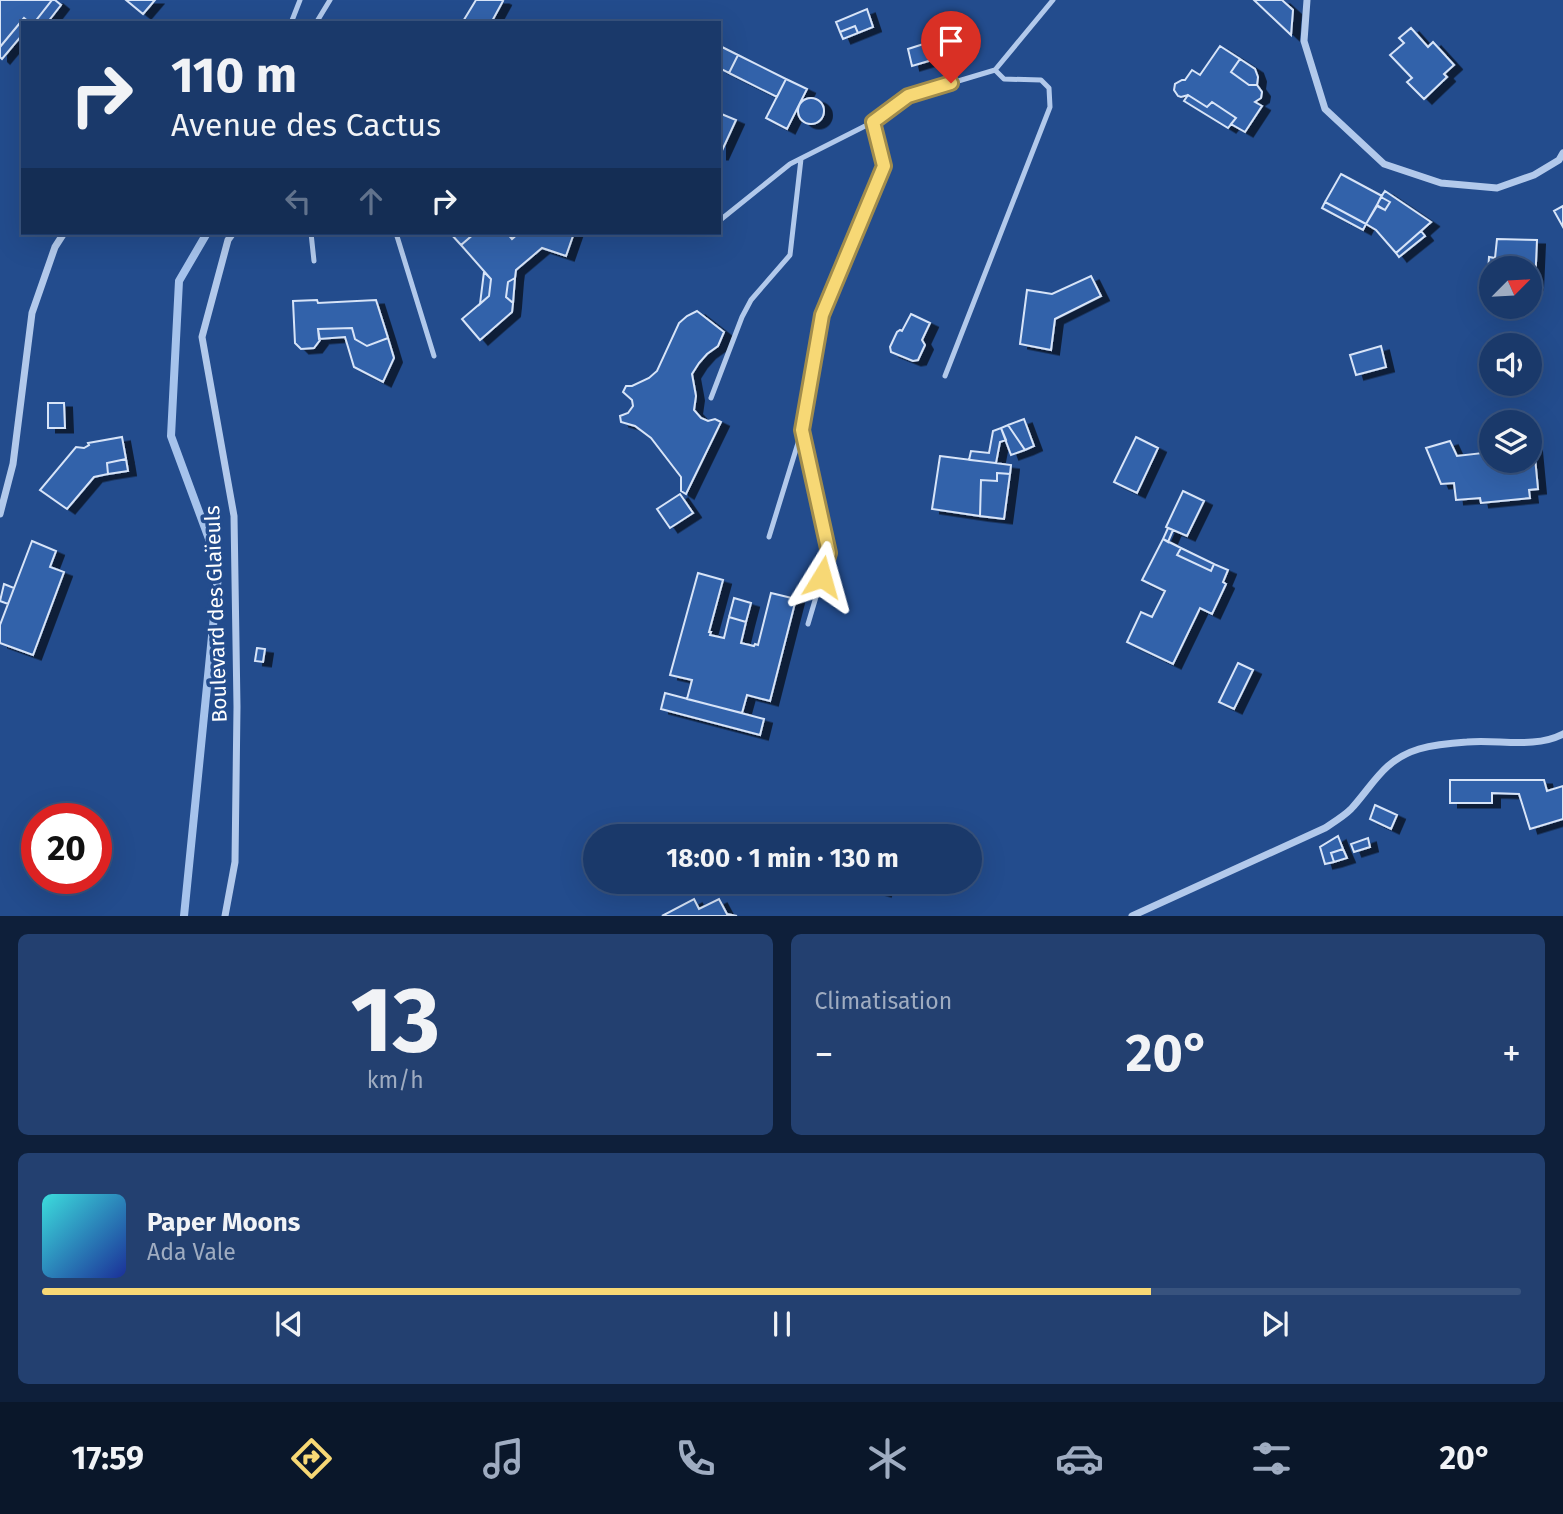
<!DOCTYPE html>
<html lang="fr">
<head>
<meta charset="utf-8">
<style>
  body { margin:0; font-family:"Fira Sans",sans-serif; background:#234070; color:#f1f3f6; height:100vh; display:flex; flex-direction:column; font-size:26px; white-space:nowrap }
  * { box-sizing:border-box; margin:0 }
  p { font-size:23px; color:#9facc1 }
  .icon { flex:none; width:38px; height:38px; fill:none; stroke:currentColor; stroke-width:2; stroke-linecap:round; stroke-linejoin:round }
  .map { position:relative; height:916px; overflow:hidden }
  .sheet { display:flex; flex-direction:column; gap:18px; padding:18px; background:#0e1f3a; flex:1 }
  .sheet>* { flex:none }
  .hud { position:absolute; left:21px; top:21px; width:700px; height:214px; border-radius:0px; box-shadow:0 7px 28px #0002,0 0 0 2px #38537e; background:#1a396a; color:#f1f3f6; overflow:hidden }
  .needle { width:46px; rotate:66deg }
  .buttons { position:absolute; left:1479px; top:256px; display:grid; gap:14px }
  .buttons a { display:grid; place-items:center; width:63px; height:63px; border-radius:50%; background:#1a396a; box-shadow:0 7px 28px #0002,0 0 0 2px #38537e; font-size:35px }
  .speed { position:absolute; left:21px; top:803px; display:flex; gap:14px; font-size:35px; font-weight:700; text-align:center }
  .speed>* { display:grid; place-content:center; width:91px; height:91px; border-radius:50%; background:#1a396a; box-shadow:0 7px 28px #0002,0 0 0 2px #38537e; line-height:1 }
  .speed .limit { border:10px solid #d22; background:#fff; color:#111 }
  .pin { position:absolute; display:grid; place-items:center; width:60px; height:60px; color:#fff; margin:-72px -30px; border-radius:50% 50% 50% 0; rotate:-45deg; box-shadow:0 0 7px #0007 }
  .pin .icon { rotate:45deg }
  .me { position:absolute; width:77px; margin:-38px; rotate:8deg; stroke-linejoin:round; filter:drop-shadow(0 0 5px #0008) }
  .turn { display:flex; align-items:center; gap:24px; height:147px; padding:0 35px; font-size:32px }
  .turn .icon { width:91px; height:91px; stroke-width:2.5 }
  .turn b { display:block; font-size:49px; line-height:60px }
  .lanes { display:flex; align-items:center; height:66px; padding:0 35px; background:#0003; justify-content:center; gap:35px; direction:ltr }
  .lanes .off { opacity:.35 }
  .big { font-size:52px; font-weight:700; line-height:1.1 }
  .sheet .card { flex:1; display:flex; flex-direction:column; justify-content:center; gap:10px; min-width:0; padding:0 24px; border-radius:10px; background:#234070 }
  .sheet .dial { align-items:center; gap:0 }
  .dial b { font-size:91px; line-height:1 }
  .song { display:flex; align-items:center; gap:21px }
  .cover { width:84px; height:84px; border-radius:10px; background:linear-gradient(135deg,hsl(180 70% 55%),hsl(230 70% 35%)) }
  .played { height:7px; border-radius:4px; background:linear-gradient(90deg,#f7d875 75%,#38537e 75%) }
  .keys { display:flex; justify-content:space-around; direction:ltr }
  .heat { display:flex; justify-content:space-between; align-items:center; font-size:38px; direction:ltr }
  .sheet .tiles { flex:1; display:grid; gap:18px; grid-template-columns:1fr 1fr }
  .card:last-child { grid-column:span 2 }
  .trip { position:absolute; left:583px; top:824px; width:399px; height:70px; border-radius:35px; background:#1a396a; box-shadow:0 7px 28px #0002,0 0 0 2px #38537e; font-weight:700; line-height:70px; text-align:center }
  .menu { display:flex; height:112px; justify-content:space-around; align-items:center; background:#0a172a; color:#9facc1 }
  .menu .icon { width:49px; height:49px }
  .menu .selected { color:#f7d875 }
  .menu b { font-size:32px; color:#f1f3f6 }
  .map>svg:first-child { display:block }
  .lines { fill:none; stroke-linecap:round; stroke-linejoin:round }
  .stream { stroke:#a6c3ec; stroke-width:8 }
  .building { fill:#3362aa; stroke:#d7e4f8; stroke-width:2; filter:url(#shadow) }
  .service { stroke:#b2c9eb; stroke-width:5 }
  .minor { stroke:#b2c9eb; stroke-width:7 }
  .route-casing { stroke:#a18c4c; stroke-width:18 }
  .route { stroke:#f7d875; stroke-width:12 }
  .labels { text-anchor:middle; stroke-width:7; stroke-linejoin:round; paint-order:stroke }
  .street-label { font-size:21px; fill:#fff; stroke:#234c8d }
</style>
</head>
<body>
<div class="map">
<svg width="1563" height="916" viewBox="0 0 1563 916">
  <defs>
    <filter id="shadow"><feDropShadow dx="8" dy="4.5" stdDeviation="0" flood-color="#0009"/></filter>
  </defs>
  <rect width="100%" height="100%" fill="#234c8d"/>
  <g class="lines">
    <path class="stream" d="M184 916 219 566 171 436 179 281 207 233"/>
  </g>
  <path class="building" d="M0 0H52L34 23H30L24 18 0 47Z
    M52 0H55L61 5 47 23H34Z
    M126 0H155L143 14Z
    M476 0H501L503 1 491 23H462Z
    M1254 0H1282L1293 10 1291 35Z
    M867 9 873 27 858 33 855 26 840 32 836 22Z
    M24 18 30 23H23V34L2 59 0 57V47Z
    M855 26 858 33 843 39 840 32Z
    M1411 28 1428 47 1433 42 1454 65 1444 74 1447 77 1424 99 1407 82 1412 78 1390 55 1404 43 1399 38Z
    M936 40 942 57 912 66 908 49Z
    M1220 46 1240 59 1231 72 1249 85H1257L1262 92 1261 98 1255 102 1262 106 1245 132 1231 124 1236 118 1212 102 1207 107 1188 95 1181 97 1178 96 1174 90 1175 84 1182 80H1185L1192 70 1200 75Z
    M722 47 738 55 729 73 719 68V53Z
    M738 55 786 79 777 97 729 73Z
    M1240 59 1255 69 1258 77 1257 85H1249L1231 72Z
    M786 79 807 89 787 129 766 118Z
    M1188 95 1207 107 1212 102 1236 118 1228 128 1184 101Z
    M798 111a13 13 0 1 1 26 0a13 13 0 1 1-26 0Z
    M719 113 736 120 720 155H719Z
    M1341 174 1382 196 1366 224 1325 202Z
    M1385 191 1431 222 1396 253 1376 230 1366 224 1377 206 1385 210 1390 202 1381 197Z
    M1381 197 1390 202 1385 210 1377 205Z
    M1325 202 1366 224 1363 230 1322 208Z
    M1563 206V227L1554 211Z
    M1421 231 1425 236 1399 257 1396 253Z
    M450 233H475L461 245Z
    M475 233H507L512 239 519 233H574L566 256 542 248 516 270 515 278 508 282 506 297 513 303 512 312 480 340 462 319 489 296 491 279 461 245Z
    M1497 239 1537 240 1535 285 1530 284V268H1491V289H1487L1489 257 1495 258Z
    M484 272 491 279 489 296 480 304Z
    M1091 276 1101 296 1055 319 1051 350 1020 344 1027 290 1052 294Z
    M515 278 513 303 506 297 508 282Z
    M317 300 318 303 376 300 388 338 367 346 355 339 352 328 318 329 320 340 314 348 301 349 295 343 293 301Z
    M697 311 724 332 718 346 707 354 699 363 692 374 696 396 694 410 701 418 708 421 715 419 721 422 686 494 681 491V477L651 438 635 426 621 422 620 416 628 413 633 406 632 400 623 392 626 386H632L649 378 657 371 679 323 687 316Z
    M911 314 930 323 922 340 925 345 918 360 913 361 891 352 890 347 897 332 900 330 902 331Z
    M352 328 355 339 367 346 388 338 394 358 383 382 354 367 345 337 319 339 318 329Z
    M1381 346 1386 367 1356 375 1350 355Z
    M48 403H64L65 428H48Z
    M1024 419 1034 446 1025 450 1008 425Z
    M1008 425 1025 450 1011 455 1001 428Z
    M1001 428 1006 440 1000 442 996 463 969 460 971 451 989 453 993 431Z
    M1530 433H1532L1534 447H1530Z
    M122 437 126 459 107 463 108 474 94 477 67 509 40 490 76 447 84 448 89 445 88 443Z
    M1136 437 1158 448 1137 493 1114 482Z
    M1450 441 1457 456 1491 452V460H1530V447H1534L1538 489 1529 490 1530 498 1481 503 1480 498 1456 500 1454 483 1441 484 1426 448Z
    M940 456 1011 465 1010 474 997 473V481L981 480 980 516 932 509Z
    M126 459 128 471 108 474 107 463Z
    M997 473 1010 474 1004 519 980 516 981 480 997 481Z
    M1183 491 1204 501 1187 536 1166 527Z
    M680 494 693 513 670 528 657 509Z
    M1168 528 1173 530 1168 542 1163 539Z
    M1163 539 1181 548 1177 555 1211 571 1214 564 1228 570 1223 582 1226 584 1212 614 1200 608 1173 664 1127 642 1141 612 1152 617 1165 591 1142 580Z
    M32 541 56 551 50 567 64 572 33 655 0 643V625Z
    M1181 548 1214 564 1211 571 1177 555Z
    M698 573 723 580 709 632H711L710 635 724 638 729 617 746 622 741 643 754 646 755 644 758 645 771 593 796 599 770 701 747 695 742 713 687 699 692 680 670 675Z
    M4 584 14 588 8 604 0 601Z
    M734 598 751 603 746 622 729 617Z
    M257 648 265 649 263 662 255 661Z
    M1238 663 1253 670 1234 709 1219 702Z
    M665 693 764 719 760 735 661 709Z
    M1450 780H1544L1547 791 1563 786V819L1530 829 1519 794 1492 793V803H1450Z
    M1375 805 1397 815 1391 829 1370 819Z
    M1338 836 1343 849 1331 853 1334 862 1325 864 1320 847Z
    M1368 838 1370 847 1354 852 1351 844Z
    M1343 849 1347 858 1334 862 1331 853Z
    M854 882H886L883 892 854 883Z
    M694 899 699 909 719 899 727 914 737 916H662Z"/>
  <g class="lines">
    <path class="service" d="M291 23 300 0
      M316 23 330 0
      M719 221 790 164 873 122 908 96 995 70 1053 0
      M311 233 314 261
      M396 233 434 356
      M704 233H705
      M945 376 1050 107 1049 88 1041 80 1004 79 995 70
      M711 398 742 317 751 300 790 255 801 159
      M803 433 829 553 808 624
      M769 537 802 430 822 315 884 166 873 122"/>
    <path class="minor" d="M1307 0 1304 41 1325 109 1384 164 1441 183 1497 188 1534 175 1559 160 1563 153
      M0 514 13 464 32 313 55 247 64 233
      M225 916 235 862 237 707 234 516 202 337 228 240 233 233
      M1132 916 1325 828C1334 822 1344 816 1351 809 1374 784 1383 760 1419 749 1433 745 1452 743 1467 742 1498 739 1534 749 1563 734"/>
  </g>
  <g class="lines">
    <g class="route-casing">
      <path id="route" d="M822 577 829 553 802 430 822 315 884 166 873 122 908 96 951 83"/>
    </g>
    <use href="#route" class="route"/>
  </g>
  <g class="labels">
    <g class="street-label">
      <text transform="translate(216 614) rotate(-92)" y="7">Boulevard des Glaïeuls</text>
    </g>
  </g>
</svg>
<div class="buttons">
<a><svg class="needle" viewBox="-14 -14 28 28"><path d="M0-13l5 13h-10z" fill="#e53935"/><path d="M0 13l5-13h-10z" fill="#9facc1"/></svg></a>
<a><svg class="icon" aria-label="sound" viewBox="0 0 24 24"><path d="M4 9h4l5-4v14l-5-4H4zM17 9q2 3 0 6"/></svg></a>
<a><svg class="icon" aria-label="layers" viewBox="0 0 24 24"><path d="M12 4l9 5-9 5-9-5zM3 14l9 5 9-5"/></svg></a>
</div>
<div class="speed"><div class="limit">20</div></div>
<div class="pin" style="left:951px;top:83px;background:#d93025"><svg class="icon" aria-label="arrive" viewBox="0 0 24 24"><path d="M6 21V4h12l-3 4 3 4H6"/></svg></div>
<svg class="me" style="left:822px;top:577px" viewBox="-20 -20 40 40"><path d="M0-17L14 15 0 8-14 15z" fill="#f7d875" stroke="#fff" stroke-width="4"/></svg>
<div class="trip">18:00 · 1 min · 130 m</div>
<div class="hud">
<div class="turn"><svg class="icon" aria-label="right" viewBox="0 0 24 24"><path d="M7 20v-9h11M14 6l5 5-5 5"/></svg><div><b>110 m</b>Avenue des Cactus</div></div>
<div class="lanes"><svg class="icon off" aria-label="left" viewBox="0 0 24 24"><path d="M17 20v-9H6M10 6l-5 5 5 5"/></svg><svg class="icon off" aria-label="ahead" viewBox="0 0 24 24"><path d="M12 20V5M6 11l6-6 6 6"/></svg><svg class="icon" aria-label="right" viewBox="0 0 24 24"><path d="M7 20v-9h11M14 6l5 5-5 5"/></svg></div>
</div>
</div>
<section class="sheet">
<div class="tiles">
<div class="card dial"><b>13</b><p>km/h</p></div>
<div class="card"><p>Climatisation</p>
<div class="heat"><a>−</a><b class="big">20°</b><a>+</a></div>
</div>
<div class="card">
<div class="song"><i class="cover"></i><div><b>Paper Moons</b><p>Ada Vale</p></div></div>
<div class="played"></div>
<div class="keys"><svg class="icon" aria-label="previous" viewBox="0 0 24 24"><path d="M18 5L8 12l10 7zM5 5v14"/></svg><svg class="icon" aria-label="pause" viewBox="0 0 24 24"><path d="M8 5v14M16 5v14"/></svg><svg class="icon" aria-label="next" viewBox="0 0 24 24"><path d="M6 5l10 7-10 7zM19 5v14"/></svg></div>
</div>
</div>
</section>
<nav class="menu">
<b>17:59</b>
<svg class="icon selected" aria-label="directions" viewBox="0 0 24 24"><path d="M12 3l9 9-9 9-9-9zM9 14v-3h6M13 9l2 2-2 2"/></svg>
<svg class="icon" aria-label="music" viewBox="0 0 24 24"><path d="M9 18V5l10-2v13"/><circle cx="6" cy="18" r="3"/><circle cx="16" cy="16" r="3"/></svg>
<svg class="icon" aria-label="phone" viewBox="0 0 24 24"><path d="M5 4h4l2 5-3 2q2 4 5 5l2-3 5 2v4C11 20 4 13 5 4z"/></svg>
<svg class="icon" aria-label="climate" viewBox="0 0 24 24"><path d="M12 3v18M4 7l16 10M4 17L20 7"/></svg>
<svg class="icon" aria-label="car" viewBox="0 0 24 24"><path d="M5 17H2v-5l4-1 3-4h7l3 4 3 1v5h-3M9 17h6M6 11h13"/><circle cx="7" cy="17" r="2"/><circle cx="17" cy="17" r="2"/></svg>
<svg class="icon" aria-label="filters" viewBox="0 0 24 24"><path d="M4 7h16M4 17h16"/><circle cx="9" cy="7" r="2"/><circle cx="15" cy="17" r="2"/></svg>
<b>20°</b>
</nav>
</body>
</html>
